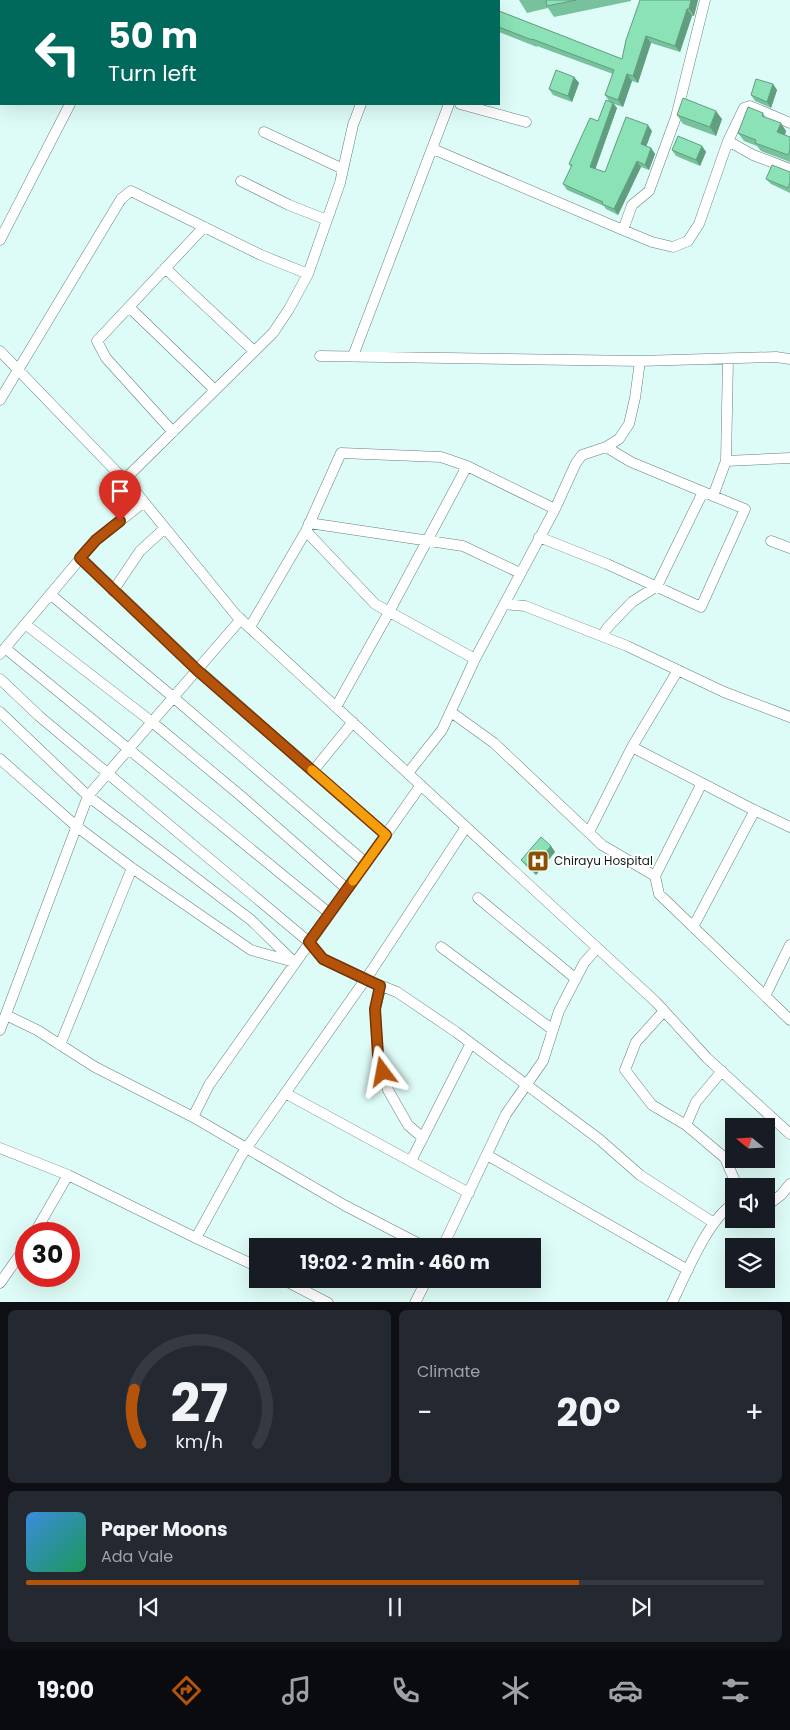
<!DOCTYPE html>
<html lang="en">
<head>
<meta charset="utf-8">
<style>
  body { margin:0; font-family:Poppins,sans-serif; background:#242831; color:#f1f3f6; height:100vh; display:flex; flex-direction:column; font-size:19px; white-space:nowrap }
  * { box-sizing:border-box; margin:0 }
  p { font-size:16px; color:#9ea1a6 }
  .icon { flex:none; width:28px; height:28px; fill:none; stroke:currentColor; stroke-width:2; stroke-linecap:round; stroke-linejoin:round }
  .map { position:relative; height:1302px; overflow:hidden }
  .drawer { display:flex; flex-direction:column; gap:8px; padding:8px; background:#0d0f14; flex:1 }
  .drawer>* { flex:none }
  .guide { position:absolute; left:0px; top:0px; width:500px; height:105px; box-shadow:0 5px 20px #0002; background:#00695c; color:#fff; overflow:hidden }
  .needle { width:32px; rotate:288deg }
  .buttons { position:absolute; left:725px; top:1118px; display:grid; gap:10px }
  .buttons a { display:grid; place-items:center; width:50px; height:50px; border-radius:0px; background:#171b24; box-shadow:0 5px 20px #0002; font-size:25px }
  .speed { position:absolute; left:15px; top:1222px; display:flex; gap:10px; font-size:25px; font-weight:700; text-align:center }
  .speed>* { display:grid; place-content:center; width:65px; height:65px; border-radius:50%; background:#171b24; box-shadow:0 5px 20px #0002; line-height:1 }
  .speed .limit { border:8px solid #d22; background:#fff; color:#111 }
  .pin { position:absolute; display:grid; place-items:center; width:42px; height:42px; color:#fff; margin:-51px -21px; border-radius:50% 50% 50% 0; rotate:-45deg; box-shadow:0 0 5px #0007 }
  .pin .icon { rotate:45deg }
  .me { position:absolute; width:55px; margin:-28px; rotate:347deg; stroke-linejoin:round; filter:drop-shadow(0 0 4px #0008) }
  .turn { display:flex; align-items:center; gap:18px; height:105px; padding:0 25px; font-size:22px }
  .turn .icon { width:65px; height:65px; stroke-width:2.5 }
  .turn b { display:block; font-size:35px; line-height:42px }
  .big { font-size:38px; font-weight:700; line-height:1.1 }
  .drawer .tile { flex:1; display:flex; flex-direction:column; justify-content:center; gap:8px; min-width:0; padding:0 18px; border-radius:8px; background:#242831 }
  .drawer .dial { align-items:center; gap:0 }
  .dial svg { height:130px; overflow:visible; fill:none; stroke:#363941; stroke-width:7; stroke-linecap:round; text-anchor:middle }
  .dial text { fill:#f1f3f6; stroke:none }
  .song { display:flex; align-items:center; gap:15px }
  .cover { width:60px; height:60px; border-radius:8px; background:linear-gradient(135deg,hsl(210 70% 55%),hsl(150 70% 35%)) }
  .played { height:5px; border-radius:2px; background:linear-gradient(90deg,#b45309 75%,#363941 75%) }
  .keys { display:flex; justify-content:space-around; direction:ltr }
  .heat { display:flex; justify-content:space-between; align-items:center; font-size:28px; direction:ltr }
  .drawer .tiles { flex:1; display:grid; gap:8px; grid-template-columns:1fr 1fr }
  .tile:last-child { grid-column:span 2 }
  .trip { position:absolute; left:249px; top:1238px; width:292px; height:50px; border-radius:0px; background:#171b24; box-shadow:0 5px 20px #0002; font-weight:700; line-height:50px; text-align:center }
  .tabs { display:flex; height:80px; justify-content:space-around; align-items:center; background:#090b0e; color:#9ea1a6 }
  .tabs .icon { width:35px; height:35px }
  .tabs .current { color:#b45309 }
  .tabs b { font-size:22px; color:#f1f3f6 }
  .map>svg:first-child { display:block }
  .lines { fill:none; stroke-linecap:round; stroke-linejoin:round }
  .minor-casing { stroke:#65817d; stroke-width:11 }
  .highway-casing { stroke:#197f8b; stroke-width:16 }
  .minor { stroke:#fff; stroke-width:10 }
  .highway { stroke:#1eb4c8; stroke-width:15 }
  .wall { fill:#77c29d }
  .shaded-wall { fill:#619e7f }
  .building { fill:#8ae2b6; stroke:#619e7f }
  .route-casing { stroke:#753606; stroke-width:12 }
  .route { stroke:#b45309; stroke-width:9 }
  .slow { stroke:#f59e0b; stroke-width:9 }
  .labels { text-anchor:middle; stroke-width:4; stroke-linejoin:round; paint-order:stroke }
  .poi-label { font-size:12px; fill:#111c1a; stroke:#fff; text-anchor:start }
</style>
</head>
<body>
<div class="map">
<svg width="790" height="1303" viewBox="0 0 790 1303">
  <rect width="100%" height="100%" fill="#defcf7"/>
  <g class="lines">
    <g class="minor-casing">
      <path id="minor" d="M393 1V0
        M460 104 526 122
        M264 132 343 169
        M728 141 753 155 790 169
        M433 149 623 230 652 242 673 247 688 241 699 224 728 141 744 108 750 106 790 123
        M241 181 289 205 327 220
        M623 230 632 205 649 191 676 117 705 0
        M0 240 70 104
        M165 268 254 351
        M308 274 340 183 353 125 361 104
        M129 307 215 390
        M0 351 135 491 236 615 656 1002 707 1058 790 1134
        M320 356 640 361 776 357 790 359
        M353 356 449 104
        M0 400 121 199 131 191 261 255 308 274 289 309 273 333 124 480
        M173 432 106 358 97 341 204 227
        M726 461 790 458
        M713 496 726 461 728 359
        M309 523 463 546 520 573
        M306 531 375 604 475 659
        M539 537 607 564 701 607 745 509 631 462 606 447
        M771 541 790 548
        M81 558 197 669 386 835
        M113 591 140 551 165 528
        M50 594 173 697 366 863
        M504 604 525 606 627 646 724 692 790 717
        M25 624 152 722 241 796 347 889
        M250 627 306 531 341 453 441 457 467 466 555 509
        M602 636 608 627 632 602 657 586 703 492
        M5 648 329 913
        M0 654 96 540 144 502
        M0 679 39 716 309 942 323 959 366 980 397 992 456 1032 599 1139 640 1175 714 1223
        M336 707 389 612 467 466
        M0 712 88 796 251 920 295 963
        M451 712 494 743 602 845 655 876 659 894 790 1020
        M632 747 750 808 790 827
        M0 759 76 826 132 868 251 950 294 962
        M313 771 353 722
        M408 773 442 730 475 659 555 509 576 463 582 455 606 447 619 439 629 424 635 398 640 361
        M589 832 632 747 678 670
        M655 876 702 783
        M478 898 576 979
        M693 927 755 810
        M441 947 553 1030
        M381 986 375 1009 378 1055 388 1090 408 1125 423 1138
        M765 996 790 945
        M664 1011 636 1042 625 1070 652 1105 686 1125
        M6 1015 37 1030 95 1067 193 1117 344 1205 423 1246
        M0 1030 88 796 241 619
        M60 1045 132 868
        M722 1071 696 1102 686 1125 725 1158 737 1186
        M285 1093 469 1193
        M193 1117 209 1085 421 785
        M0 1148 68 1175 196 1238 258 1267
        M487 1155 688 1270
        M411 1161 471 1043
        M766 1203 769 1204 781 1195 790 1184
        M34 1234 68 1175
        M196 1238 241 1156 372 970 466 827
        M443 1246 506 1114 543 1061 559 1011 584 963 597 948
        M282 1279 328 1303
        M0 1283 26 1246
        M415 1303 427 1279
        M672 1303C684 1278 710 1215 734 1204"/>
    </g>
    <g class="highway-casing">
      <path id="highway" d="M155 1 162 0
        M267 1 274 0
        M0 29H1
        M0 48H1"/>
    </g>
    <use href="#minor" class="minor"/>
    <use href="#highway" class="highway"/>
  </g>
  <path class="wall" d="M519 0H631V1L554 17 548 8 527 13Z
    M698 0 694 16H692L680 52 651 43 638 83 632 81 623 107 614 104 617 108 595 169 605 172 652 131 646 146 651 148 655 154 649 170 641 167 618 215 606 209 604 206 567 190 563 184 571 167 569 164 598 121 609 101 605 95 613 74 537 46V47L499 32V11L622 59 626 40Z
    M574 77 579 83 572 102 553 95 549 89Z
    M773 84 777 90 771 108 755 101 751 95Z
    M763 113 766 118 786 131 785 135 790 137V162L761 151 757 146 744 141 738 133Z
    M677 115 722 119 716 136 683 124Z
    M702 146 706 152 700 166 676 156 672 150Z
    M790 172V193L771 184 766 179Z
    M551 846 555 852 536 875 526 866 521 860Z"/>
  <path class="shaded-wall" d="M691 0H698L694 16 689 9Z
    M687 9 692 16 680 52 675 46Z
    M646 36 651 43 638 83 633 76Z
    M627 74 632 81 623 107 618 100Z
    M574 77 579 83 572 102 568 96Z
    M773 84 777 90 771 108 767 102Z
    M613 103 617 108 594 173 590 167Z
    M716 111 722 119 716 136 710 127Z
    M781 123 786 131 783 140 777 132Z
    M648 125 652 131 645 150 641 144Z
    M702 146 706 152 700 166 696 160Z
    M651 148 655 154 649 170 645 165Z
    M637 161 641 167 618 215 614 209Z
    M551 846 555 852 536 875 532 869Z"/>
  <path class="building" d="M546 0H576L547 6Z
    M640 0H691L689 9H687L675 46 646 36 633 76 627 74 618 100 605 95 614 70 532 39V40L499 27V11L622 59 626 40Z
    M556 70 574 77 568 96 549 89Z
    M756 79 773 84 767 102 751 95Z
    M683 98 716 111 710 127 677 115Z
    M606 100 613 103 590 167 605 172 626 117 648 125 641 144 651 148 645 165 637 161 614 209 602 204 603 202 563 184 572 165 569 164 590 118 598 121Z
    M748 107 763 113 762 116 781 123 777 132 790 137V150L788 155 755 143 756 140 738 133Z
    M678 136 702 146 696 160 672 150Z
    M772 165 790 172V183L788 188 766 179Z
    M541 837 551 846 532 869 521 860Z"/>
  <g class="lines">
    <g class="route-casing">
      <path id="route" d="M120 521 96 540 80 558 197 670 386 835 309 942 323 959 380 986 375 1009 378 1055 383 1072"/>
    </g>
    <use href="#route" class="route"/>
    <path class="slow" d="M312 770 386 835 353 881"/>
  </g>
  <defs>
    <g id="hospital-square" transform="scale(1.125)"><rect x="-9" y="-9" width="18" height="18" rx="4" fill="#885003" stroke="#fff"/><path d="M-5-5h3v3.5h4V-5h3V5h-3V1.5h-4V5h-3Z" fill="#fff"/></g>
  </defs>
  <g fill-rule="evenodd">
    <use href="#hospital-square" x="538" y="861"/>
  </g>
  <g class="labels">
    <g class="poi-label">
      <text x="554" y="865">Chirayu Hospital</text>
    </g>
  </g>
</svg>
<div class="buttons">
<a><svg class="needle" viewBox="-14 -14 28 28"><path d="M0-13l5 13h-10z" fill="#e53935"/><path d="M0 13l5-13h-10z" fill="#9ea1a6"/></svg></a>
<a><svg class="icon" aria-label="sound" viewBox="0 0 24 24"><path d="M4 9h4l5-4v14l-5-4H4zM17 9q2 3 0 6"/></svg></a>
<a><svg class="icon" aria-label="layers" viewBox="0 0 24 24"><path d="M12 4l9 5-9 5-9-5zM3 14l9 5 9-5"/></svg></a>
</div>
<div class="speed"><div class="limit">30</div></div>
<div class="pin" style="left:120px;top:521px;background:#d93025"><svg class="icon" aria-label="arrive" viewBox="0 0 24 24"><path d="M6 21V4h12l-3 4 3 4H6"/></svg></div>
<svg class="me" style="left:383px;top:1072px" viewBox="-20 -20 40 40"><path d="M0-17L14 15 0 8-14 15z" fill="#b45309" stroke="#fff" stroke-width="4"/></svg>
<div class="trip">19:02 · 2 min · 460 m</div>
<div class="guide">
<div class="turn"><svg class="icon" aria-label="left" viewBox="0 0 24 24"><path d="M17 20v-9H6M10 6l-5 5 5 5"/></svg><div><b>50 m</b>Turn left</div></div>
</div>
</div>
<section class="drawer">
<div class="tiles">
<div class="tile dial"><svg viewBox="0 0 100 80">
<path d="M14 69A42 42 0 1 1 86 69"/>
<path d="M14 69A42 42 0 0 1 10 36" stroke="#b45309"/>
<text x="50" y="56" font-size="32" font-weight="700">27</text>
<text x="50" y="72" font-size="11">km/h</text>
</svg></div>
<div class="tile"><p>Climate</p>
<div class="heat"><a>−</a><b class="big">20°</b><a>+</a></div>
</div>
<div class="tile">
<div class="song"><i class="cover"></i><div><b>Paper Moons</b><p>Ada Vale</p></div></div>
<div class="played"></div>
<div class="keys"><svg class="icon" aria-label="previous" viewBox="0 0 24 24"><path d="M18 5L8 12l10 7zM5 5v14"/></svg><svg class="icon" aria-label="pause" viewBox="0 0 24 24"><path d="M8 5v14M16 5v14"/></svg><svg class="icon" aria-label="next" viewBox="0 0 24 24"><path d="M6 5l10 7-10 7zM19 5v14"/></svg></div>
</div>
</div>
</section>
<nav class="tabs">
<b>19:00</b>
<svg class="icon current" aria-label="directions" viewBox="0 0 24 24"><path d="M12 3l9 9-9 9-9-9zM9 14v-3h6M13 9l2 2-2 2"/></svg>
<svg class="icon" aria-label="music" viewBox="0 0 24 24"><path d="M9 18V5l10-2v13"/><circle cx="6" cy="18" r="3"/><circle cx="16" cy="16" r="3"/></svg>
<svg class="icon" aria-label="phone" viewBox="0 0 24 24"><path d="M5 4h4l2 5-3 2q2 4 5 5l2-3 5 2v4C11 20 4 13 5 4z"/></svg>
<svg class="icon" aria-label="climate" viewBox="0 0 24 24"><path d="M12 3v18M4 7l16 10M4 17L20 7"/></svg>
<svg class="icon" aria-label="car" viewBox="0 0 24 24"><path d="M5 17H2v-5l4-1 3-4h7l3 4 3 1v5h-3M9 17h6M6 11h13"/><circle cx="7" cy="17" r="2"/><circle cx="17" cy="17" r="2"/></svg>
<svg class="icon" aria-label="filters" viewBox="0 0 24 24"><path d="M4 7h16M4 17h16"/><circle cx="9" cy="7" r="2"/><circle cx="15" cy="17" r="2"/></svg>
</nav>
</body>
</html>
